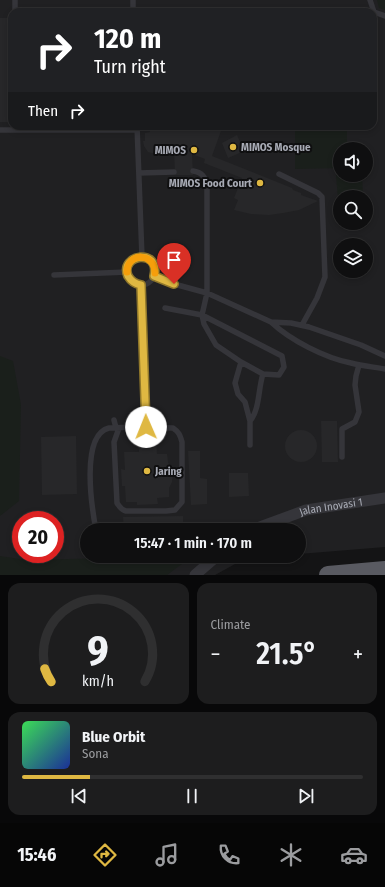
<!DOCTYPE html>
<html lang="en">
<head>
<meta charset="utf-8">
<style>
  body { margin:0; font-family:"Fira Sans Condensed",sans-serif; background:#1d1d1e; color:#f1f3f6; height:100vh; display:flex; flex-direction:column; font-size:15px; white-space:nowrap }
  * { box-sizing:border-box; margin:0 }
  p { font-size:13px; color:#9b9c9f }
  .icon { flex:none; width:22px; height:22px; fill:none; stroke:currentColor; stroke-width:2; stroke-linecap:round; stroke-linejoin:round }
  .map { position:relative; height:575px; overflow:hidden }
  .sheet { display:flex; flex-direction:column; gap:8px; padding:8px; background:#080809; flex:1 }
  .sheet>* { flex:none }
  .top-card { position:absolute; left:8px; top:8px; width:369px; height:122px; border-radius:12px; box-shadow:0 2px 6px #0003,0 0 0 1px #2f2f30; background:#202124; color:#fff; overflow:hidden }
  .tools { position:absolute; left:333px; top:142px; display:grid; gap:8px }
  .tools a { display:grid; place-items:center; width:40px; height:40px; border-radius:50%; background:#0f0f10; box-shadow:0 2px 6px #0003,0 0 0 1px #2f2f30; font-size:20px }
  .speed { position:absolute; left:12px; top:511px; display:flex; gap:8px; font-size:20px; font-weight:700; text-align:center }
  .speed>* { display:grid; place-content:center; width:52px; height:52px; border-radius:50%; background:#0f0f10; box-shadow:0 2px 6px #0003,0 0 0 1px #2f2f30; line-height:1 }
  .speed .limit { border:6px solid #d22; background:#fff; color:#111 }
  .pin { position:absolute; display:grid; place-items:center; width:34px; height:34px; color:#fff; margin:-41px -17px; border-radius:50% 50% 50% 0; rotate:-45deg; box-shadow:0 0 4px #0007 }
  .pin .icon { rotate:45deg }
  .me { position:absolute; width:44px; margin:-22px; rotate:359deg; stroke-linejoin:round; filter:drop-shadow(0 0 3px #0008) }
  .turn { display:flex; align-items:center; gap:14px; height:84px; padding:0 20px; font-size:18px }
  .turn .icon { width:52px; height:52px; stroke-width:2.5 }
  .turn b { display:block; font-size:28px; line-height:34px }
  .then { display:flex; align-items:center; height:38px; padding:0 20px; background:#0003; gap:8px; font-size:15px }
  .big { font-size:30px; font-weight:600; line-height:1.1 }
  .sheet .tile { flex:1; display:flex; flex-direction:column; justify-content:center; gap:6px; min-width:0; padding:0 14px; border-radius:12px; background:#1d1d1e }
  .sheet .dial { align-items:center; gap:0 }
  .dial svg { height:104px; overflow:visible; fill:none; stroke:#2f2f30; stroke-width:7; stroke-linecap:round; text-anchor:middle }
  .dial text { fill:#f1f3f6; stroke:none }
  .song { display:flex; align-items:center; gap:12px }
  .cover { width:48px; height:48px; border-radius:6px; background:linear-gradient(135deg,hsl(130 70% 55%),hsl(230 70% 35%)) }
  .played { height:4px; border-radius:2px; background:linear-gradient(90deg,#dfb842 20%,#2f2f30 20%) }
  .keys { display:flex; justify-content:space-around; direction:ltr }
  .heat { display:flex; justify-content:space-between; align-items:center; font-size:22px; direction:ltr }
  .sheet .tiles { flex:1; display:grid; gap:8px; grid-template-columns:1fr 1fr }
  .tile:last-child { grid-column:span 2 }
  .trip { position:absolute; left:80px; top:523px; width:226px; height:40px; border-radius:20px; background:#0f0f10; box-shadow:0 2px 6px #0003,0 0 0 1px #2f2f30; font-weight:600; line-height:40px; text-align:center }
  .dock { display:flex; height:64px; justify-content:space-around; align-items:center; background:#060606; color:#9b9c9f }
  .dock .icon { width:28px; height:28px }
  .dock .current { color:#dfb842 }
  .dock b { font-size:18px; color:#f1f3f6 }
  .map>svg:first-child { display:block }
  .built { fill:#202022; fill-rule:evenodd }
  .green { fill:#1a1f1b }
  .building { fill:#272729 }
  .lines { fill:none; stroke-linecap:round; stroke-linejoin:round }
  .service { stroke:#35353a; stroke-width:5.5 }
  .minor { stroke:#35353a; stroke-width:11 }
  .trunk { stroke:#595a61; stroke-width:18 }
  .route-casing { stroke:#91782b; stroke-width:10 }
  .route { stroke:#dfb842; stroke-width:7 }
  .slow { stroke:#f59e0b; stroke-width:7 }
  .poi-dot { fill:#dfb842; stroke:#0f0f10; stroke-width:1.5 }
  .labels { text-anchor:middle; stroke-width:4; stroke-linejoin:round; paint-order:stroke }
  .poi-label { font-size:11px; font-weight:bold; fill:#a7aab4; stroke:#0f0f10; text-anchor:start }
  .street-label { font-size:11px; fill:#a7aab4; stroke:#0f0f10 }
</style>
</head>
<body>
<div class="map">
<svg width="385" height="575" viewBox="0 0 385 575">
  <rect width="100%" height="100%" fill="#141415"/>
  <path class="built" d="M0 0H385V547L299 554V530H87V556H272L246 558 215 575H0ZM12 12H373V126H12ZM340 149H366V175H340ZM340 197H366V223H340ZM340 245H366V271H340ZM21 520H55V554H21Z"/>
  <path class="green" d="M377 0H385V10L379 8Z
    M295 126H347V149H340V168L295 169Z
    M336 175H362L363 197H340V223Z
    M0 356 13 361 21 405 19 501 0 516Z
    M194 525 215 529 190 530Z
    M0 556 26 560 111 558 112 556H193L167 575H0Z"/>
  <path class="building" d="M0 18H10L12 68V122H0Z
    M150 126H216L222 128 212 156 292 188 293 190 301 193V195L318 201 299 210 283 213 269 215 251 214 234 210 238 200 234 198 242 178 204 163 205 159 192 154 193 175H175L174 149H162L163 153H152L148 152 144 146 143 141H145V133L150 132Z
    M237 135 244 151 228 158 222 143Z
    M321 421H337L338 462H322Z
    M285 446a16 16 0 1 1 32 0a16 16 0 1 1-32 0Z
    M76 436 77 494 42 495 41 437Z
    M156 436 157 454H167L168 462 173 473 172 482 169 488V497L157 498 158 504 137 505V502H126L125 486H122L121 469 125 470 124 452H139L138 437Z
    M188 451H200V478L207 479V504L191 505Z
    M229 473H248L249 496 229 497Z
    M183 516V530H124L123 517Z"/>
  <g class="lines">
    <path class="service" d="M15 0V12
      M133 0V12
      M370 0 374 12 373 15
      M374 12 385 16
      M137 126 142 257
      M0 130H137
      M193 171C202 172 205 177 207 185V293L202 315 282 356 284 367 279 375 263 374C258 389 260 409 250 421V445
      M139 173 174 172
      M279 174 318 193 322 197 325 277 317 298 302 325
      M127 271a14 14 0 1 1 28 0a14 14 0 1 1-28 0Z
      M54 275 127 272
      M154 276 174 284 207 293 271 322 291 323 309 327 361 345 385 356
      M141 285 146 427
      M165 308 202 315 204 324 216 345 241 362 235 383 238 394 245 402 250 421
      M271 322C290 340 325 358 351 363 362 366 374 367 385 369
      M241 362 263 374
      M114 420 116 428
      M342 457V429L355 422 359 412 355 385 356 376 359 365
      M96 530C92 509 80 435 109 428L135 427 173 428C179 432 180 435 182 442V502L175 510 166 511H126C121 510 120 507 117 503L114 442 119 428"/>
    <g class="minor">
      <path id="s1" d="M255 530 260 527 306 510 385 498"/>
      <path d="M195 575 217 556"/>
    </g>
    <path class="trunk" d="M328 575 385 570"/>
  </g>
  <g class="lines">
    <g class="route-casing">
      <path id="route" d="M146 427 141 285C135 284 131 281 128 276 119 254 161 248 154 276L174 284"/>
    </g>
    <use href="#route" class="route"/>
    <path class="slow" d="M127 272C127 252 155 252 155 273"/>
  </g>
  <g class="poi-dot">
    <circle cx="233" cy="147" r="4"/>
    <circle cx="194" cy="150" r="4"/>
    <circle cx="260" cy="183" r="4"/>
    <circle cx="147" cy="471" r="4"/>
  </g>
  <g class="labels">
    <g class="poi-label">
      <text x="241" y="151">MIMOS Mosque</text>
      <text x="186" y="154" text-anchor="end">MIMOS</text>
      <text x="252" y="187" text-anchor="end">MIMOS Food Court</text>
      <text x="155" y="475">Jaring</text>
    </g>
    <g class="street-label">
      <text dy="4" stroke="none"><textPath href="#s1" startOffset="80">Jalan Inovasi 1</textPath></text>
    </g>
  </g>
</svg>
<div class="tools">
<a><svg class="icon" aria-label="sound" viewBox="0 0 24 24"><path d="M4 9h4l5-4v14l-5-4H4zM17 9q2 3 0 6"/></svg></a>
<a><svg class="icon" aria-label="search" viewBox="0 0 24 24"><circle cx="10" cy="10" r="6"/><path d="M15 15l6 6"/></svg></a>
<a><svg class="icon" aria-label="layers" viewBox="0 0 24 24"><path d="M12 4l9 5-9 5-9-5zM3 14l9 5 9-5"/></svg></a>
</div>
<div class="speed"><div class="limit">20</div></div>
<div class="pin" style="left:174px;top:284px;background:#d93025"><svg class="icon" aria-label="arrive" viewBox="0 0 24 24"><path d="M6 21V4h12l-3 4 3 4H6"/></svg></div>
<svg class="me" style="left:146px;top:427px" viewBox="-20 -20 40 40"><circle r="19" fill="#fff"/><path d="M0-13L10 11 0 6-10 11z" fill="#dfb842"/></svg>
<div class="trip">15:47 · 1 min · 170 m</div>
<div class="top-card">
<div class="turn"><svg class="icon" aria-label="right" viewBox="0 0 24 24"><path d="M7 20v-9h11M14 6l5 5-5 5"/></svg><div><b>120 m</b>Turn right</div></div>
<div class="then">Then<svg class="icon" aria-label="right" viewBox="0 0 24 24"><path d="M7 20v-9h11M14 6l5 5-5 5"/></svg></div>
</div>
</div>
<section class="sheet">
<div class="tiles">
<div class="tile dial"><svg viewBox="0 0 100 80">
<path d="M14 69A42 42 0 1 1 86 69"/>
<path d="M14 69A42 42 0 0 1 9 59" stroke="#dfb842"/>
<text x="50" y="56" font-size="32" font-weight="700">9</text>
<text x="50" y="72" font-size="11">km/h</text>
</svg></div>
<div class="tile"><p>Climate</p>
<div class="heat"><a>−</a><b class="big">21.5°</b><a>+</a></div>
</div>
<div class="tile">
<div class="song"><i class="cover"></i><div><b>Blue Orbit</b><p>Sona</p></div></div>
<div class="played"></div>
<div class="keys"><svg class="icon" aria-label="previous" viewBox="0 0 24 24"><path d="M18 5L8 12l10 7zM5 5v14"/></svg><svg class="icon" aria-label="pause" viewBox="0 0 24 24"><path d="M8 5v14M16 5v14"/></svg><svg class="icon" aria-label="next" viewBox="0 0 24 24"><path d="M6 5l10 7-10 7zM19 5v14"/></svg></div>
</div>
</div>
</section>
<nav class="dock">
<b>15:46</b>
<svg class="icon current" aria-label="directions" viewBox="0 0 24 24"><path d="M12 3l9 9-9 9-9-9zM9 14v-3h6M13 9l2 2-2 2"/></svg>
<svg class="icon" aria-label="music" viewBox="0 0 24 24"><path d="M9 18V5l10-2v13"/><circle cx="6" cy="18" r="3"/><circle cx="16" cy="16" r="3"/></svg>
<svg class="icon" aria-label="phone" viewBox="0 0 24 24"><path d="M5 4h4l2 5-3 2q2 4 5 5l2-3 5 2v4C11 20 4 13 5 4z"/></svg>
<svg class="icon" aria-label="climate" viewBox="0 0 24 24"><path d="M12 3v18M4 7l16 10M4 17L20 7"/></svg>
<svg class="icon" aria-label="car" viewBox="0 0 24 24"><path d="M5 17H2v-5l4-1 3-4h7l3 4 3 1v5h-3M9 17h6M6 11h13"/><circle cx="7" cy="17" r="2"/><circle cx="17" cy="17" r="2"/></svg>
</nav>
</body>
</html>
